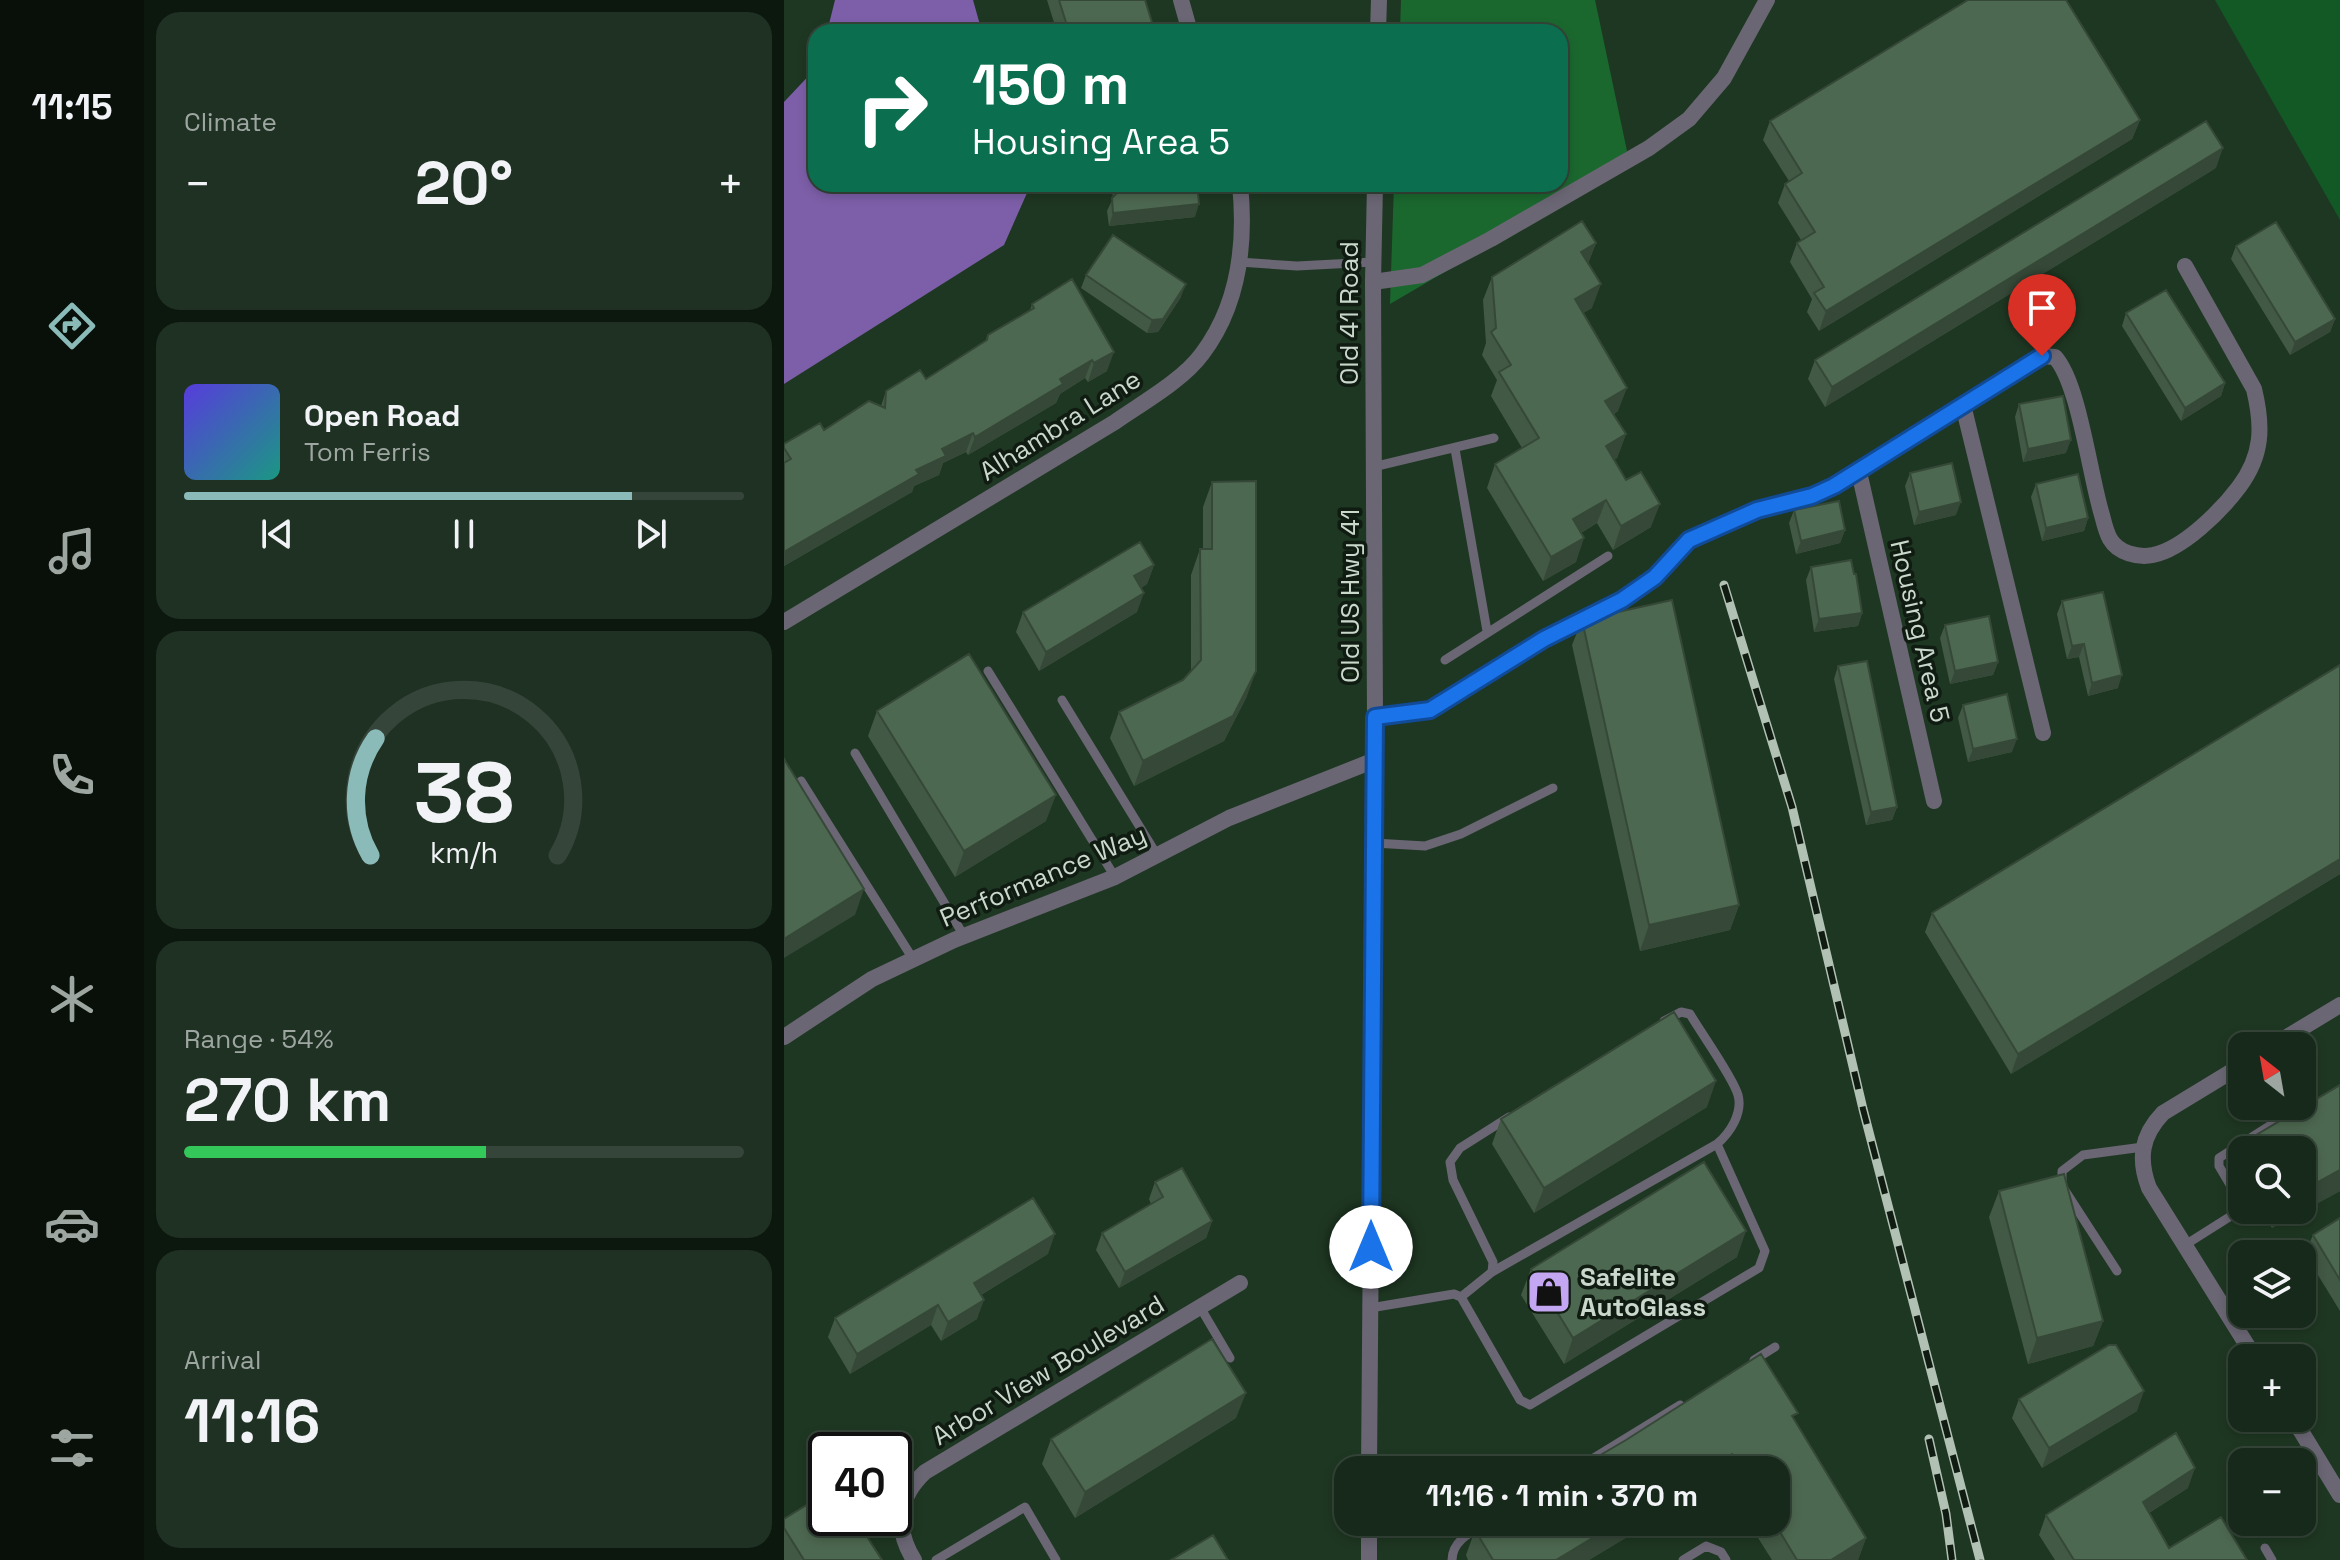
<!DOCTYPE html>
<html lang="en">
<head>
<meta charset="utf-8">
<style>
  body { margin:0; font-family:"Space Grotesk",sans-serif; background:#1f3123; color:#f1f3f6; height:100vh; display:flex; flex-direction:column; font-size:30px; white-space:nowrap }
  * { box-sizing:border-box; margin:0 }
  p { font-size:26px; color:#9ea6a2 }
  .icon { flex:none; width:44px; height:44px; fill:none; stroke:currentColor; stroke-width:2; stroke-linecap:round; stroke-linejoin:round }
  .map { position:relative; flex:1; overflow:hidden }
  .side { display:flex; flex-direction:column; gap:12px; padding:12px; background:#0c170e; width:640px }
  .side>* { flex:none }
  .hud { position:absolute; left:24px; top:24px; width:760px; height:168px; border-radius:24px; box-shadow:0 4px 12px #0003,0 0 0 2px #354539; background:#0b6e4f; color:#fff; overflow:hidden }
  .needle { width:52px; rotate:329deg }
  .tools { position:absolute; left:1444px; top:1032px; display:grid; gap:16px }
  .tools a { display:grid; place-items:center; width:88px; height:88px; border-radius:16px; background:#16291a; box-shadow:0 4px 12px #0003,0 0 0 2px #354539; font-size:40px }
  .speed { position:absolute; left:24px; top:1432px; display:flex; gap:16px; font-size:40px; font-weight:700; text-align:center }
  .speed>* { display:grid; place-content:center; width:104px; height:104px; border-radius:50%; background:#16291a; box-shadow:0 4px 12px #0003,0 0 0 2px #354539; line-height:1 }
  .speed .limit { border:4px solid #111; border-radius:12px; background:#fff; color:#111 }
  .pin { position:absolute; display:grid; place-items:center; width:68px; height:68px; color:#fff; margin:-82px -34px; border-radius:50% 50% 50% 0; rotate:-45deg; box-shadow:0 0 8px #0007 }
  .pin .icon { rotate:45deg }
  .me { position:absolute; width:88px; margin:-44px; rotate:0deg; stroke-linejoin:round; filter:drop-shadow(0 0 6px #0008) }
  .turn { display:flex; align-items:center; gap:28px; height:168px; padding:0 32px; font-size:36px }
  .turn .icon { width:104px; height:104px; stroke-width:2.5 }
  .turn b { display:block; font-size:56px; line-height:68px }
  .big { font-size:60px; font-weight:700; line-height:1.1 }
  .side .tile { flex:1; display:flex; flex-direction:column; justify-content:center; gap:12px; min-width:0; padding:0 28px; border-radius:24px; background:#1f3123 }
  .side .dial { align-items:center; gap:0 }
  .dial svg { height:208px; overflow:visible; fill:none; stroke:#354539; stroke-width:7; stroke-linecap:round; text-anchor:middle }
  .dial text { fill:#f1f3f6; stroke:none }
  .song { display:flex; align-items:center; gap:24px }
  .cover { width:96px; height:96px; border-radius:12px; background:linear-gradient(135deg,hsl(250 70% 55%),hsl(170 70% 35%)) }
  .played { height:8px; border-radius:4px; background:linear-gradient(90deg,#8bbbb9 80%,#354539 80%) }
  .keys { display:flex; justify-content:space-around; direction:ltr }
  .heat { display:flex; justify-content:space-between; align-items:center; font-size:44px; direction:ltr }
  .charge { height:12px; border-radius:6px; background:linear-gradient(90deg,#34c759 54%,#354539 0) }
  .trip { position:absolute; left:550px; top:1456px; width:456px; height:80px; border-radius:24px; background:#16291a; box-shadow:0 4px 12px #0003,0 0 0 2px #354539; font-weight:700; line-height:80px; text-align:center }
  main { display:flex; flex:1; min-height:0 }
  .tabs { display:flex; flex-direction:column; width:144px; justify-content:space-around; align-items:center; background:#09100a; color:#9ea6a2 }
  .tabs .icon { width:56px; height:56px }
  .tabs .selected { color:#8bbbb9 }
  .tabs b { font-size:36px; color:#f1f3f6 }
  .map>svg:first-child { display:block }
  .green { fill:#135926 }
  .forest { fill:#1b682f }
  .water { fill:#7d5fa9 }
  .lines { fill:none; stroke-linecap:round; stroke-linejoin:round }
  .service { stroke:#6b6674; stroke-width:9 }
  .minor { stroke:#6b6674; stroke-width:16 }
  .tertiary { stroke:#6b6674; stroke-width:16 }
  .rail-casing { stroke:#b1c1b3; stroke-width:9 }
  .rail { stroke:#101b12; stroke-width:6; stroke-dasharray:18; stroke-linecap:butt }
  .wall { fill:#425945 }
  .shaded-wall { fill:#364938 }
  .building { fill:#4d6850; stroke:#364938; stroke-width:2 }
  .route-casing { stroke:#114b97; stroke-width:20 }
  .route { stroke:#1a73e8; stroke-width:14 }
  .labels { text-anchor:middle; stroke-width:7; stroke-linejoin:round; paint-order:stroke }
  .street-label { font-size:26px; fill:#c9d8cb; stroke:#101b12 }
  .poi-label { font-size:26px; font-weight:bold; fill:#c9d8cb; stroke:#101b12; text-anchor:start }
</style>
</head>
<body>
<main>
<nav class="tabs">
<b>11:15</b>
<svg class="icon selected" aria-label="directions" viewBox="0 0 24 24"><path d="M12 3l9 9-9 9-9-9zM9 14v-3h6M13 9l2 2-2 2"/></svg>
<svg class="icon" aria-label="music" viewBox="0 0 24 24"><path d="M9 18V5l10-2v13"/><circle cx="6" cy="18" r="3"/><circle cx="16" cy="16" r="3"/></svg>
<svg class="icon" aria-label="phone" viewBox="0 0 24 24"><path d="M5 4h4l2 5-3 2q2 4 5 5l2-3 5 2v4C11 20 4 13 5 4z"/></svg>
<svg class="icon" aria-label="climate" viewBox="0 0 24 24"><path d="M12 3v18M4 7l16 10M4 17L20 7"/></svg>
<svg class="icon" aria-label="car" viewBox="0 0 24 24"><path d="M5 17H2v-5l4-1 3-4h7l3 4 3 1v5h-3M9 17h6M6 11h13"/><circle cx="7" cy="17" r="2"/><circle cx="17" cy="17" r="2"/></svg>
<svg class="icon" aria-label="filters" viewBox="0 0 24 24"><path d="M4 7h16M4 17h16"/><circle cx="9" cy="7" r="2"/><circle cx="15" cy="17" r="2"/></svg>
</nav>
<section class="side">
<div class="tile"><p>Climate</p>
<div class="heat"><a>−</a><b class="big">20°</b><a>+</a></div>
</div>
<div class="tile">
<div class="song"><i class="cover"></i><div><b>Open Road</b><p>Tom Ferris</p></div></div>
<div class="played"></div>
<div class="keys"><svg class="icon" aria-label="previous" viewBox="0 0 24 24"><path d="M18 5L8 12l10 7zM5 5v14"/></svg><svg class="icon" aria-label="pause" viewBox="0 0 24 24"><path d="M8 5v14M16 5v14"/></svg><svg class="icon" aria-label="next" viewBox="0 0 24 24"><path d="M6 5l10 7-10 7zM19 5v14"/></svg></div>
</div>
<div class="tile dial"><svg viewBox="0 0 100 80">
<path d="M14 69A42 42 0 1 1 86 69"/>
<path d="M14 69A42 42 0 0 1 16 24" stroke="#8bbbb9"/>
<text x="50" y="56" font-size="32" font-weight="700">38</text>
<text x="50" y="72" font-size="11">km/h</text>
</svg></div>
<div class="tile"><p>Range · 54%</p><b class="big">270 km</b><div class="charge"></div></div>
<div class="tile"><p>Arrival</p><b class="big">11:16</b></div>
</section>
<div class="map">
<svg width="1556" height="1560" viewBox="0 0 1556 1560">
  <rect width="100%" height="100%" fill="#1e3722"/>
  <path class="green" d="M1431 0H1556V220Z"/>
  <path class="forest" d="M617 0H811L843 151 777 204 606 304 610 184H776V32H616Z"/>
  <path class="water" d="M51 0H189L198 32H43Z
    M32 68V184H240L243 193 220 245 0 384V102Z"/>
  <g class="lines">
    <path class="service" d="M455 262 513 266 589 262
      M671 449 703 631
      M589 467 710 438
      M661 660 824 556
      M204 671 331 877
      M278 700 373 855
      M71 753 180 936
      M17 781 129 959
      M590 843 641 846 677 834 769 788
      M1458 1205 1435 1166V1158L1512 1109 1510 1106
      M1401 1245 1458 1209
      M1333 1271 1278 1186V1171L1299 1155 1359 1147
      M708 1272 933 1144
      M677 1297 708 1272 709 1262 669 1180 666 1162 676 1148 725 1117
      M416 1307 446 1358
      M586 1308 670 1294 677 1297 736 1400 746 1405 975 1268 981 1251 933 1144C946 1133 959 1113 954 1095 949 1077 917 1033 906 1014L897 1012 880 1021
      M970 1360 991 1347
      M790 1470 896 1405
      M1481 1548 1488 1560
      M152 1560 241 1507 272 1560
      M668 1560C668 1540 689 1531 704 1522
      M899 1560 922 1546 937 1552 942 1560"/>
    <path class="minor" d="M397 0 406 32
      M589 282 638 275 707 239 865 148 905 119 940 78 983 0
      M1179 405 1259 733
      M1075 472 1150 801
      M0 622 331 422C358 403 398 381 418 354 455 305 462 243 456 184
      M591 717 646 710 760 639 838 600 871 577 905 540 973 510 1028 496 1050 486 1258 356 1271 357C1295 383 1306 477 1318 515 1320 523 1322 532 1326 539 1334 553 1354 558 1369 555 1399 549 1437 511 1455 487 1479 455 1479 426 1470 389L1401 266
      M0 1037 88 979 170 940 331 877 445 818 591 760
      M1488 1046 1556 1005
      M1458 1065 1379 1113C1357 1136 1354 1159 1365 1188L1471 1358
      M1509 1418 1556 1495
      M130 1560C110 1528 114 1497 141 1472L456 1283"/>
    <path class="tertiary" d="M594 32 595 0
      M585 1470 591 717 589 282 591 184
      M585 1560V1522"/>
    <g class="rail-casing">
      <path id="rail" d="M940 585 1008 807 1079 1109 1196 1560
        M1145 1439 1162 1514 1168 1560"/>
    </g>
    <use href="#rail" class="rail"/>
  </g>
  <path class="wall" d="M263 0H361L371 32H273Z
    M1356 120 1348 139 1035 331 1023 312 1028 299 1006 262 1013 243 1017 240 994 203 1001 184 1005 181 979 140 986 121Z
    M1432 168 1041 407 1024 379 1031 360Z
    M327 184H413L411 217 325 226 323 211 329 198Z
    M812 243 804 263 808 308 799 313 834 411 830 414 842 434 833 458 830 460 867 527 829 550 813 523 797 533 792 562 759 581 703 488 711 464 738 448 707 396 713 380 698 355 702 343 699 300 708 277Z
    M1452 246 1551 319 1546 332 1506 355 1447 259Z
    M302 275 397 297 374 332 363 333 297 288Z
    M248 304 323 371 304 382 301 378 276 394 272 403 184 455 182 452 159 463 155 475 130 486 128 492 0 566V444L40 430 97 406 102 391 142 379 201 341 204 335 246 310Z
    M1342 313 1441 383 1437 396 1397 421 1338 326Z
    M1235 404 1282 453 1239 462 1231 417Z
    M1126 473 1172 515 1130 525 1121 486Z
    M428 482 463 696 440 741 350 786 326 738 335 712 399 680 407 671V575L416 549H419V507Z
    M1252 484 1304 518 1300 531 1258 541 1247 497Z
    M1010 510 1061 530 1056 543 1012 554 1005 523Z
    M370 565 363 584 357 588 353 612 255 671 232 632 239 612Z
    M1027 567 1078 613 1074 626 1030 632 1022 580Z
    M1278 601 1334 688 1304 696 1295 657 1283 659 1273 614Z
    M798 620 955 905 946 930 856 951 788 645Z
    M1161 625 1214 662 1209 675 1166 684 1156 638Z
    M1556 665V874L1227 1074 1141 932 1148 913Z
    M1054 666 1113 807 1108 820 1082 825 1050 679Z
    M1179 705 1228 752 1184 762 1174 718Z
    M93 711 262 821 171 877 84 736Z
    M1556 1085V1191L1488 1228 1477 1210H1518V1150H1459L1462 1141Z
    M923 1107 750 1213 708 1144 717 1119Z
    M1458 1153V1176L1453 1167Z
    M371 1182 428 1221 422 1238 335 1288 312 1250 318 1233 367 1204 365 1199Z
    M1215 1191 1319 1321 1309 1346 1244 1364 1205 1217Z
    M1556 1218V1311L1521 1254 1529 1235Z
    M264 1254 197 1295 193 1319 157 1341 147 1325 66 1374 44 1337 51 1318Z
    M953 1257 780 1364 737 1295 747 1269Z
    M1235 1399 1353 1411 1258 1468 1228 1418Z
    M452 1418 291 1518 258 1464 267 1439Z
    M1011 1421 1082 1538 1074 1560H988L964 1522H992V1470H791Z
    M1404 1488 1365 1513 1385 1548 1463 1560H1271L1255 1535 1262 1515Z
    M0 1519 98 1560H0Z
    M868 1522 805 1560H684L682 1555 691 1530Z"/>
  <path class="shaded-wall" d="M1356 120 1348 139 1035 331 1042 311Z
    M1439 148 1432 168 1041 407 1048 387Z
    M415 204 411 217 325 226 329 213Z
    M812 243 803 267 797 252Z
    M402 284 397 297 374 332 363 333 368 320Z
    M817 284 808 308 782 323 791 299Z
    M1551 319 1546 332 1506 355 1511 342Z
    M330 352 323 371 304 382 310 363Z
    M308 360 301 378 276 394 272 403 184 455 191 437 276 379Z
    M1441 383 1437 396 1397 421 1401 408Z
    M843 388 834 411 813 424 821 401Z
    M189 433 182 452 159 463 155 475 130 486 128 492 0 566V552L158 449Z
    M842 434 833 458 813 470 822 446Z
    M1287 440 1282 453 1239 462 1244 449Z
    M822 500 813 523 780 543 789 519Z
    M1177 502 1172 515 1130 525 1135 512Z
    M876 504 867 527 829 550 837 526Z
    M1304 518 1300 531 1258 541 1262 528Z
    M1061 530 1056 543 1012 554 1017 541Z
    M800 538 792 562 759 581 767 557Z
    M370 565 363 584 343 596 350 576Z
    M360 593 353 612 255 671 262 652Z
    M1078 613 1074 626 1030 632 1035 619Z
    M1300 644 1295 657 1283 659 1288 646Z
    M1214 662 1209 675 1166 684 1171 671Z
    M472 671 463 696 440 741 350 786 359 761Z
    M1338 675 1334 688 1304 696 1308 683Z
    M1233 739 1228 752 1184 762 1189 749Z
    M272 795 262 821 171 877 180 851Z
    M1113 807 1108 820 1082 825 1087 812Z
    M1556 859V874L1227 1074 1234 1054Z
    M80 889 71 915 0 958V939Z
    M955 905 946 930 856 951 865 925Z
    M932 1081 923 1107 750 1213 760 1188Z
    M1556 1170V1191L1488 1228 1494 1210H1518V1191Z
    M428 1221 422 1238 335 1288 341 1272Z
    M962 1231 953 1257 780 1364 789 1338Z
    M271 1234 264 1254 183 1303 190 1283Z
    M200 1300 193 1319 157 1341 164 1322Z
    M154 1305 147 1325 66 1374 73 1354Z
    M1319 1321 1309 1346 1244 1364 1253 1338Z
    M1360 1391 1353 1411 1258 1468 1265 1448Z
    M462 1393 452 1418 291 1518 301 1492Z
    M948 1454 942 1470H921Z
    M1411 1468 1404 1488 1352 1521 1359 1502Z
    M835 1522H868L805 1560H772Z
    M1082 1538 1074 1560H1047Z"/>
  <path class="building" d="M275 0H361L371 32H285Z
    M1184 0H1282L1356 120 1042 311 1030 293 1040 287 1013 243 1031 232 1001 184 1018 173 986 121Z
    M1422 121 1439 148 1048 387 1031 360Z
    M333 184H413L415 204 329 213 328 198 334 192Z
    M798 221 812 243 797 252 817 284 791 299 843 388 821 401 842 434 822 446 842 480 857 472 876 504 837 526 822 500 789 519 800 538 767 557 711 464 755 438 715 372 727 365 707 332 712 328 708 277Z
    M1492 222 1551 319 1511 342 1452 246Z
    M329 235 402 284 379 319 368 320 302 275Z
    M288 279 330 352 310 363 308 360 276 379 279 384 191 437 189 433 158 449 162 456 132 470 135 474 0 552V463L7 459 0 448V444L36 423 40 430 85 401 101 408 102 391 136 370 142 379 203 340 204 335 250 308 248 304Z
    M1382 290 1441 383 1401 408 1342 313Z
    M1279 396 1287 440 1244 449 1235 404Z
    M1168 463 1177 502 1135 512 1126 473Z
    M1294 474 1304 518 1262 528 1252 484Z
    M472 481V671L449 716 359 761 335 712 399 680 417 660 416 549H428V482Z
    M1055 501 1061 530 1017 541 1010 510Z
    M356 542 370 565 350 576 360 593 262 652 239 612Z
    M1067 560 1070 574H1072L1078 613 1035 619 1027 567Z
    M1319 592 1338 675 1308 683 1300 644 1288 646 1278 601Z
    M888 600 955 905 865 925 798 620Z
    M1205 616 1214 662 1171 671 1161 625Z
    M185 654 272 795 180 851 93 711Z
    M1083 661 1113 807 1087 812 1054 666Z
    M1556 665V859L1234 1054 1148 913Z
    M1223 694 1233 739 1189 749 1179 705Z
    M0 759 80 889 0 939Z
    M890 1012 932 1081 760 1188 717 1119Z
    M1556 1085V1170L1518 1191V1150H1467L1462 1141Z
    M920 1162 962 1231 789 1338 747 1269Z
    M398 1168 428 1221 341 1272 318 1233 379 1197 371 1182Z
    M1280 1174 1319 1321 1253 1338 1215 1191Z
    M249 1198 271 1234 190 1283 200 1300 164 1322 154 1305 73 1354 51 1318Z
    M1556 1218V1280L1529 1235Z
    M428 1339 462 1393 301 1492 267 1439Z
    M1325 1345H1332L1360 1391 1265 1448 1235 1399Z
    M977 1354 1014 1413 1008 1416 1082 1538 1047 1560H1013L990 1522H992V1470H958L948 1454 921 1470H791L842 1440Z
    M1392 1433 1411 1468 1359 1502 1385 1548 1437 1517 1463 1560H1290L1262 1515Z
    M42 1493V1518H71L98 1560H20L0 1528V1519Z
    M704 1522H835L772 1560H709L691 1530Z
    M429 1535 444 1560H387Z"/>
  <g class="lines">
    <g class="route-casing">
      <path id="route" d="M587 1247 591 717 646 710 760 639 838 600 871 577 905 540 973 510 1028 496 1050 486 1258 356"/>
    </g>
    <use href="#route" class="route"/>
  </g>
  <defs>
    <g id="shop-square" transform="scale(2.3)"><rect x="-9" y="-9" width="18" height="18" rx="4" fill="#c3a7f2" stroke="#101b12"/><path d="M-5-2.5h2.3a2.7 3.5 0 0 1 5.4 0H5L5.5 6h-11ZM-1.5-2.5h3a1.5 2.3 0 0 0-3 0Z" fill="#111"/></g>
  </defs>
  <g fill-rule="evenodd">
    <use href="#shop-square" x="765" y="1292"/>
  </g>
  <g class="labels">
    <g class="street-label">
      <text transform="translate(565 313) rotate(-90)" y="9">Old 41 Road</text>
      <text transform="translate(276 425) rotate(-32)" y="9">Alhambra Lane</text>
      <text transform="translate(566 596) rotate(-90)" y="9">Old US Hwy 41</text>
      <text transform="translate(1136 631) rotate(77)" y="9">Housing Area 5</text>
      <text transform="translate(259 876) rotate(-23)" y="9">Performance Way</text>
      <text transform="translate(264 1370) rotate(-31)" y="9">Arbor View Boulevard</text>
    </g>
    <g class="poi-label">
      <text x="796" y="1286">Safelite<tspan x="796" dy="30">AutoGlass</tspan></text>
    </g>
  </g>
</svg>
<div class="tools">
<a><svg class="needle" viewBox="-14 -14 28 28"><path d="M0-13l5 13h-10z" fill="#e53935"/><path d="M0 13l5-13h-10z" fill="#9ea6a2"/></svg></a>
<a><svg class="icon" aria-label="search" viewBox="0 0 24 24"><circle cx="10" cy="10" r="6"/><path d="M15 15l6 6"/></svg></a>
<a><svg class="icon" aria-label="layers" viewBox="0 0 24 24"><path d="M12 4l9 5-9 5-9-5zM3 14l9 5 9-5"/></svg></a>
<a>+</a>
<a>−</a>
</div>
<div class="speed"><div class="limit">40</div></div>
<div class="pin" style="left:1258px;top:356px;background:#d93025"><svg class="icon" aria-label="arrive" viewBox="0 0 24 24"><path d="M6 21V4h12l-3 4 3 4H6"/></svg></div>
<svg class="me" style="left:587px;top:1247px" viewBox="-20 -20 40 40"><circle r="19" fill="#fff"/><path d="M0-13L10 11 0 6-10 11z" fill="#1a73e8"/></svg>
<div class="trip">11:16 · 1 min · 370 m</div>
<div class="hud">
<div class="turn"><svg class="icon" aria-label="right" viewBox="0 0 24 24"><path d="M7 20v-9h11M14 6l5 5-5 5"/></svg><div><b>150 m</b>Housing Area 5</div></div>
</div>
</div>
</main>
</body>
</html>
